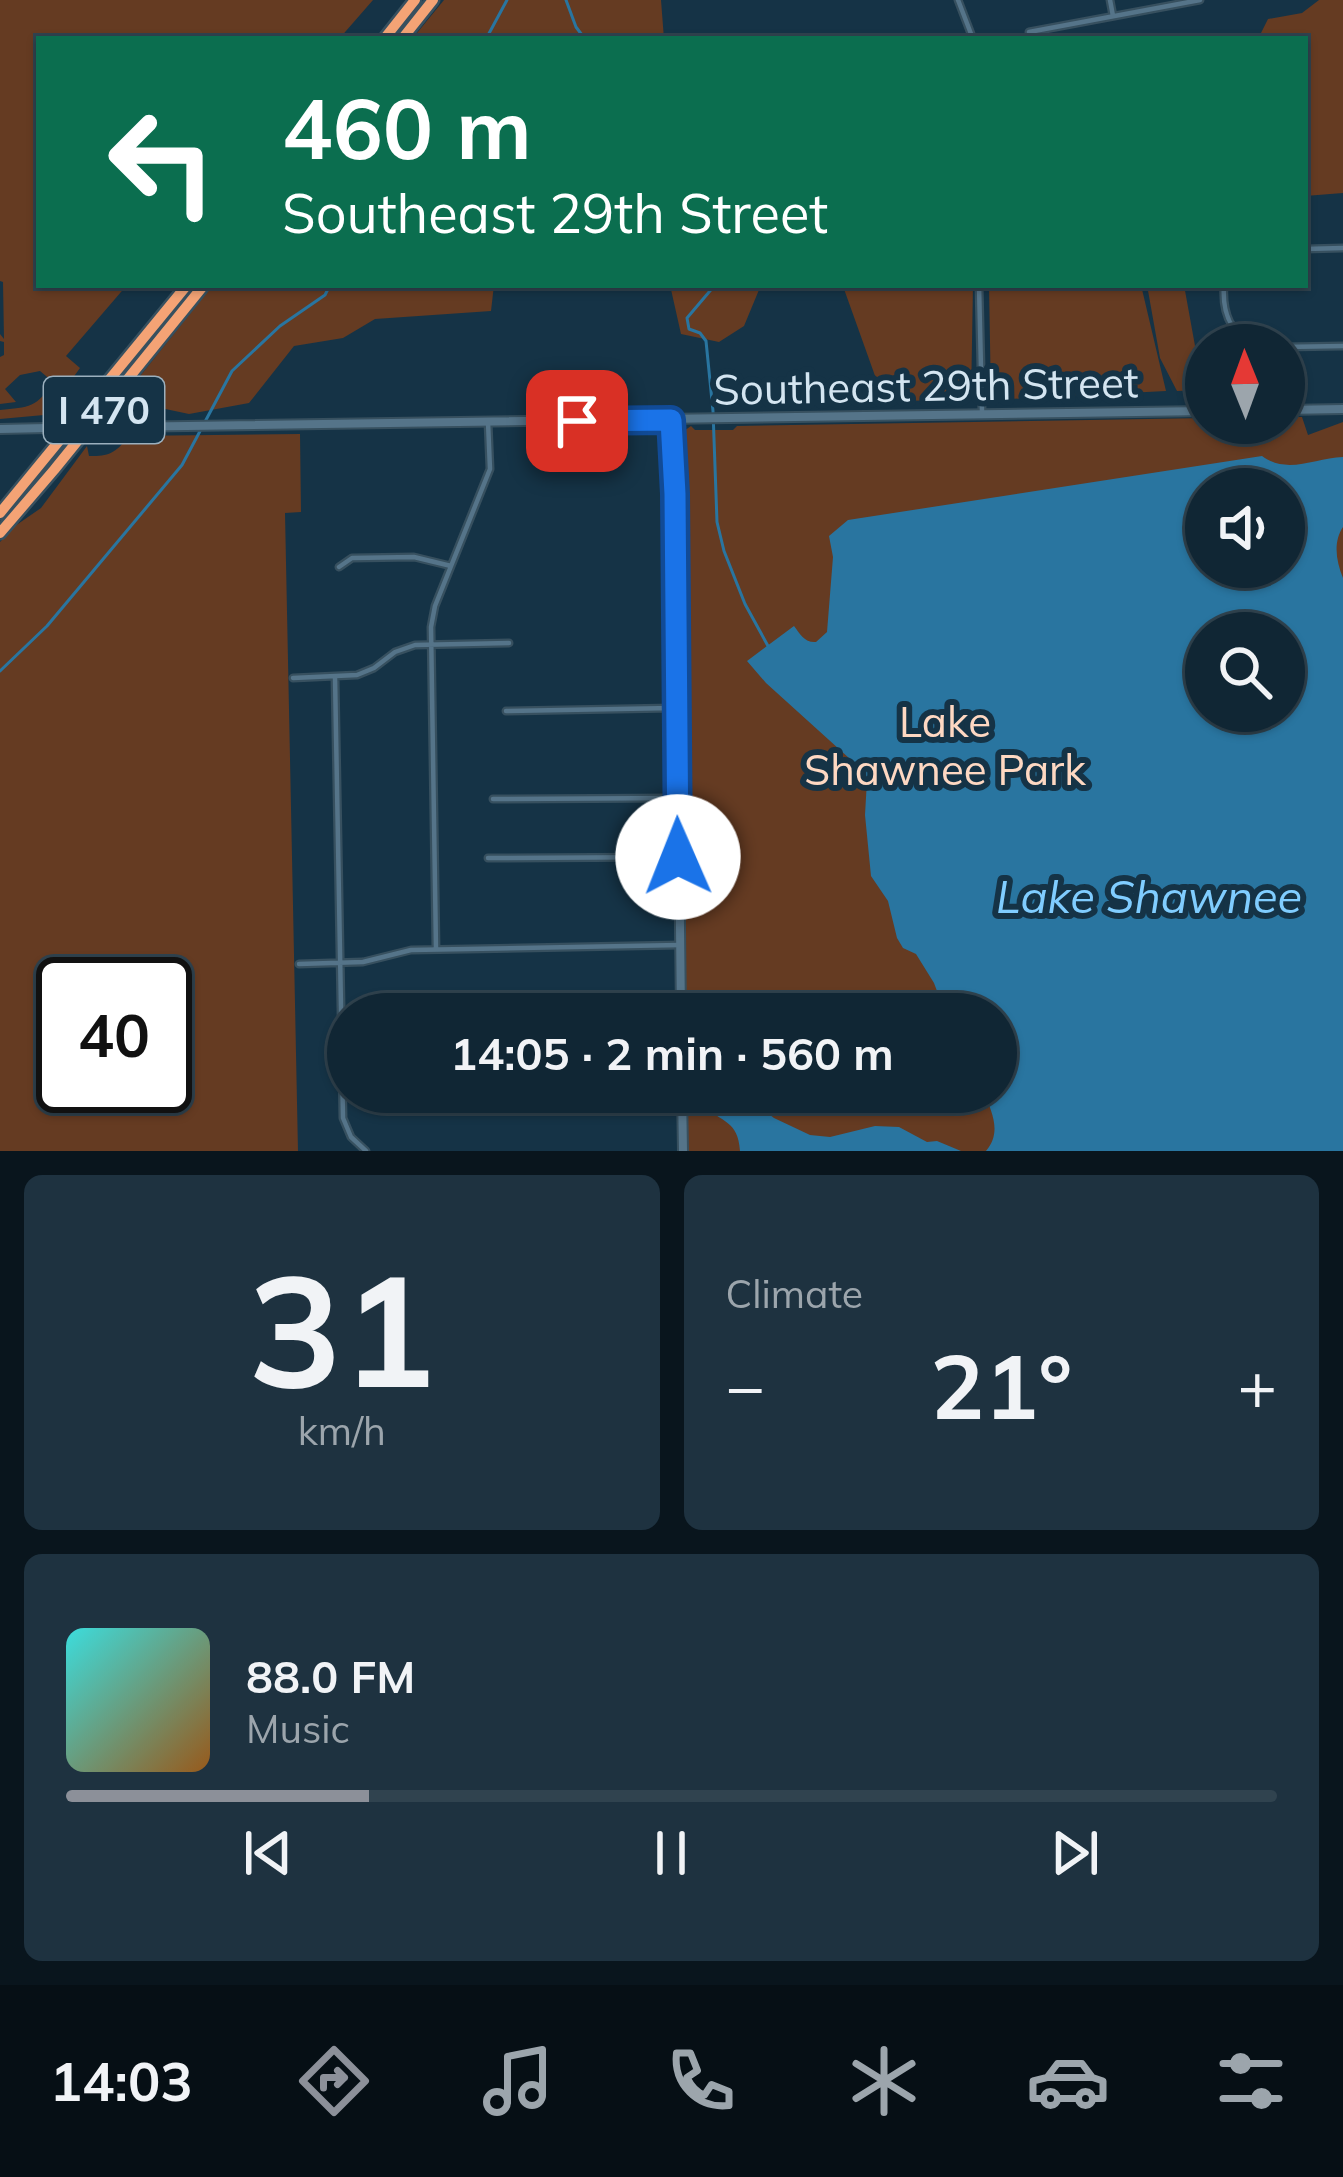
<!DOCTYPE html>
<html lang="en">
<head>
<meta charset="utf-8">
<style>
  body { margin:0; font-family:Mulish,sans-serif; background:#1e3240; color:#f1f3f6; height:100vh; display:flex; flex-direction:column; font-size:45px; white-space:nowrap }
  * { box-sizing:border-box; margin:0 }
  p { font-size:39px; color:#9ca5ac }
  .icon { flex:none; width:66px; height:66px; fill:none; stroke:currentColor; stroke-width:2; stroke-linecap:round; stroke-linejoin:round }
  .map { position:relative; height:1151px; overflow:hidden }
  .panel { display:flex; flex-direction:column; gap:24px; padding:24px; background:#09151d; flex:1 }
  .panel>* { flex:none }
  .guide { position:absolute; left:36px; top:36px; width:1272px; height:252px; border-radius:0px; box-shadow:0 3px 9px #0004,0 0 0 3px #30434f; background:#0b6e4f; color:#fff; overflow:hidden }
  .needle { width:78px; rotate:359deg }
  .controls { position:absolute; left:1185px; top:324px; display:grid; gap:24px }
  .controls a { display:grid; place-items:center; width:120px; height:120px; border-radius:50%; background:#102634; box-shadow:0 3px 9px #0004,0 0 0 3px #30434f; font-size:60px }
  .speed { position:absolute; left:36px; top:957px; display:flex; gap:24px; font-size:60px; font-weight:700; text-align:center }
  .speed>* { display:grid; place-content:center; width:156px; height:156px; border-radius:50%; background:#102634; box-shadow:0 3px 9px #0004,0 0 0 3px #30434f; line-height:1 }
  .speed .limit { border:6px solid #111; border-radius:18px; background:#fff; color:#111 }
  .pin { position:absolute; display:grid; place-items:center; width:102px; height:102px; color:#fff; margin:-51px; border-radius:24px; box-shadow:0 6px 18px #0006 }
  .me { position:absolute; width:132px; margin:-66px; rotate:359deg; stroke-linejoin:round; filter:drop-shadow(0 0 9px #0008) }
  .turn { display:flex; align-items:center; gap:42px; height:252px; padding:0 48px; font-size:54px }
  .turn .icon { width:156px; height:156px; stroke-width:2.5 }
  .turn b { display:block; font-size:84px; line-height:102px }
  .big { font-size:90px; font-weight:700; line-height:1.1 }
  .panel .tile { flex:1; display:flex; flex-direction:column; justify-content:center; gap:18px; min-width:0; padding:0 42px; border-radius:18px; background:#1e3240 }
  .panel .dial { align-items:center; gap:0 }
  .dial b { font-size:156px; line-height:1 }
  .song { display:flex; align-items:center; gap:36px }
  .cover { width:144px; height:144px; border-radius:18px; background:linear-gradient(135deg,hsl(180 70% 55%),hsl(30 70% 35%)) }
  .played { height:12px; border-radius:6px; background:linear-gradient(90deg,#8c9099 25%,#30434f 25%) }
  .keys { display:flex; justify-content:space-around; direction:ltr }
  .heat { display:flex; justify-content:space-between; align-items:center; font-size:66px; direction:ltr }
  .panel .tiles { flex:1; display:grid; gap:24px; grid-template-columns:1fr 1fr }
  .tile:last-child { grid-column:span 2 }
  .trip { position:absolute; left:327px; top:993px; width:690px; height:120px; border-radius:60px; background:#102634; box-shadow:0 3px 9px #0004,0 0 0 3px #30434f; font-weight:700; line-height:120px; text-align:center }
  .dock { display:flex; height:192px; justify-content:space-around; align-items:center; background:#060f15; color:#9ca5ac }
  .dock .icon { width:84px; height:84px }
  .dock .current { color:#8c9099 }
  .dock b { font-size:54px; color:#f1f3f6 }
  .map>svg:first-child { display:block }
  .green { fill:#653b22; fill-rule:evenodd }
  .water { fill:#2975a0; fill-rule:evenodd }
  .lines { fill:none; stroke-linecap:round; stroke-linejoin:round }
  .stream { stroke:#2975a0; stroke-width:3 }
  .street-casing { stroke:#37505f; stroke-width:9 }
  .secondary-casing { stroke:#37505f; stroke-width:12 }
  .highway-casing { stroke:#37505f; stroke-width:15 }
  .street { stroke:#557489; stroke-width:4.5 }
  .secondary { stroke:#557489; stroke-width:8 }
  .highway { stroke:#f4a375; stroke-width:10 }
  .secondary-bridge-casing { stroke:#37505f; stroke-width:12; stroke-linecap:butt }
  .secondary-bridge { stroke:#557489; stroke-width:8 }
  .route-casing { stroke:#114b97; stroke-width:30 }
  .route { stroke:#1a73e8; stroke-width:21 }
  .labels { text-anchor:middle; stroke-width:12; stroke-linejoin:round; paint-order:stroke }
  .shield { fill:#153346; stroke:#9bb0be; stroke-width:3 }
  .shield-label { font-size:39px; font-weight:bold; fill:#d4e5f1 }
  .street-label { font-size:42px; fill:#d4e5f1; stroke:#153346 }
  .park-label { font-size:42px; fill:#fed8c2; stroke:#153346 }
  .water-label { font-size:45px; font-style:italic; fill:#80cdff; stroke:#153346 }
</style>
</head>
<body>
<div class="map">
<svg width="1343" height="1151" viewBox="0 0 1343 1151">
  <rect width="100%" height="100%" fill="#153346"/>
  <path class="green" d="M0 0H373L339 39H39V285H127L66 356 80 368 67 386 66 413 0 419V410C28 407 39 408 52 381L40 371 20 375 5 389 16 402 0 404V357L4 355V342L0 341V334L4 339 3 282 0 281Z
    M444 0H661L664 39H412Z
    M1319 0H1343V193L1305 196V39H1258L1268 19 1302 13Z
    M213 285H494L491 311 375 319 343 338 294 346 249 403 189 414 156 407 157 404 116 406Z
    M670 285H761L744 326 719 342 681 334Z
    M850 285H973L971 400 884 401 844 289Z
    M989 285H1141L1166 391 991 400Z
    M1147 285H1184L1203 390 1177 391 1160 358Z
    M1284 417H1302L1308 435 1343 422V1151H686L685 1092H996V1014H683L678 540 681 433 691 426 695 430H733L737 426 1206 418V423H1284ZM1206 489H1284V567H1206ZM1206 633H1284V711H1206Z
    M300 434 301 512 285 513 298 1151H0V542L15 526 41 508 87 446 89 456C108 457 118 452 128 436ZM63 984H165V1086H63Z"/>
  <path class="water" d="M1262 456C1287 475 1315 458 1343 457V527C1333 542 1336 561 1343 578V1151H986C1002 1132 992 1113 984 1092H996V1014H949L943 1007 934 983 916 954 903 948 897 938 888 901 871 876 865 815 867 780 860 768 766 683 747 661 794 626C800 634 805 643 816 642L827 632 833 557 829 536 848 520ZM1206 489H1284V567H1206ZM1206 633H1284V711H1206Z
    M726 1094 752 1101 774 1118 810 1135 830 1137 875 1126 899 1127 927 1142 937 1141 961 1151H740C738 1120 722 1123 703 1105L710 1097Z"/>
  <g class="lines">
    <path class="stream" d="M566 0 576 27 585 39
      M486 39 507 0
      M715 285 687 318 689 329 700 333 706 341 713 411 717 522 724 551 745 604 768 646
      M0 671 47 626 182 465 232 371 280 326 325 295 330 285"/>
    <g class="street-casing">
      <path id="street" d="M958 0 973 39
        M1110 0 1113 16
        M1029 32 1200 0
        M1305 249 1343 248
        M979 285 982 411
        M1224 285C1222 313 1230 334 1256 345
        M1284 347 1343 346
        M339 567 352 558 414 557 451 566
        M335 677 343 1118 351 1137 366 1151
        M293 678 357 675 374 668 395 652 415 645 509 643
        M506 711 673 708 678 713
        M493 799 678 798
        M488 858 678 857
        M436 949 431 627 435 606 490 469 488 422
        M299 964 363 962 411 950 680 945"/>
    </g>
    <g class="secondary-casing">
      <path id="secondary" d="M1284 410 1343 409
        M671 420 675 494 681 1014
        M118 427 1206 411
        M0 429 48 428
        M682 1092 683 1151"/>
    </g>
    <g class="highway-casing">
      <path id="highway" d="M384 39 415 0
        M402 39 433 0
        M0 513 187 285
        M0 533 54 470 204 285"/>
    </g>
    <use href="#street" class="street"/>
    <use href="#secondary" class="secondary"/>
    <use href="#highway" class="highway"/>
    <g class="secondary-bridge-casing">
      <path id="secondary-bridge" d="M48 428 118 427"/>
    </g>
    <use href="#secondary-bridge" class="secondary-bridge"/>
  </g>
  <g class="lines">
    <g class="route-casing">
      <path id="route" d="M577 421 671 420 675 494 678 857"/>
    </g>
    <use href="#route" class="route"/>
  </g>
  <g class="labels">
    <rect class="shield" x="44" y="377" width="120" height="66" rx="9"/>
    <g class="shield-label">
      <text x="104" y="424">I 470</text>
    </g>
    <g class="street-label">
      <text transform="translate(926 386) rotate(-1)" y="15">Southeast 29th Street</text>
    </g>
    <g class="park-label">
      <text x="945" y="737">Lake<tspan x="945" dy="48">Shawnee Park</tspan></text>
    </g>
    <g class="water-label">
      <text x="1149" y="913">Lake Shawnee</text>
    </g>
  </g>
</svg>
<div class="controls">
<a><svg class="needle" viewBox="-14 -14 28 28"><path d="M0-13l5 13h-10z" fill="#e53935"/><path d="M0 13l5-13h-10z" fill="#9ca5ac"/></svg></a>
<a><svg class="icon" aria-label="sound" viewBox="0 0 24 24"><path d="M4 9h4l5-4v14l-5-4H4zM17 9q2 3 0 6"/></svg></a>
<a><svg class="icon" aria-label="search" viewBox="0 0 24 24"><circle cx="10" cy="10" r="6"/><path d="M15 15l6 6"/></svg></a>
</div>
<div class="speed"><div class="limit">40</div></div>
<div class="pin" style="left:577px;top:421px;background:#d93025"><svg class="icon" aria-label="arrive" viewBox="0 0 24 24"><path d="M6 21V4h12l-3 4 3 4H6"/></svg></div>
<svg class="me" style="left:678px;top:857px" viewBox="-20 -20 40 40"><circle r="19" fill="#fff"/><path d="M0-13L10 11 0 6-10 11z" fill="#1a73e8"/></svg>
<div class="trip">14:05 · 2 min · 560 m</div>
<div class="guide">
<div class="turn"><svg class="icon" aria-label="left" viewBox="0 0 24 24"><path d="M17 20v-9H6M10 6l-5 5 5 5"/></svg><div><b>460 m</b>Southeast 29th Street</div></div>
</div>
</div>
<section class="panel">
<div class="tiles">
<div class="tile dial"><b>31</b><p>km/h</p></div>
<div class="tile"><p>Climate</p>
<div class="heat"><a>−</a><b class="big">21°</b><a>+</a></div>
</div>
<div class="tile">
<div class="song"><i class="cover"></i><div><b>88.0 FM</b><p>Music</p></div></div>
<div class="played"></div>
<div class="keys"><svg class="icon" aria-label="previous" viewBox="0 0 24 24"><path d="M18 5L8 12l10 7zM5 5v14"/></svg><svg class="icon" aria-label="pause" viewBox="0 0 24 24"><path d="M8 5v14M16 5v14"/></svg><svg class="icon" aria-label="next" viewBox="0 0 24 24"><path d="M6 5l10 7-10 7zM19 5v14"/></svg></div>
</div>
</div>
</section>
<nav class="dock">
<b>14:03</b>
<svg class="icon current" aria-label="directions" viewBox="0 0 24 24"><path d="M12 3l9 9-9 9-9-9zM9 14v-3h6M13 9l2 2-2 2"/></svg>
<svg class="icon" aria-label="music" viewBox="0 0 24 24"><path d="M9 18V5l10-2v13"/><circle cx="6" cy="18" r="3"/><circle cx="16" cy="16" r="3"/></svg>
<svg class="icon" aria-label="phone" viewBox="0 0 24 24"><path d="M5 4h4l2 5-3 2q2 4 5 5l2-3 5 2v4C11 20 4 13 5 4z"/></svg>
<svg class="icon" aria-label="climate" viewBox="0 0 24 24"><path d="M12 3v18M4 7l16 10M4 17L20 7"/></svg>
<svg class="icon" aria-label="car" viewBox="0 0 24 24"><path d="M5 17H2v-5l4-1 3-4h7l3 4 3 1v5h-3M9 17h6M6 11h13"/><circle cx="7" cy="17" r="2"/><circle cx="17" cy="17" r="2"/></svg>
<svg class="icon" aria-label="filters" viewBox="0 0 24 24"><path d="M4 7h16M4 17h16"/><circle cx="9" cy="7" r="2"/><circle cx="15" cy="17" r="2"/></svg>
</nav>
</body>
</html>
